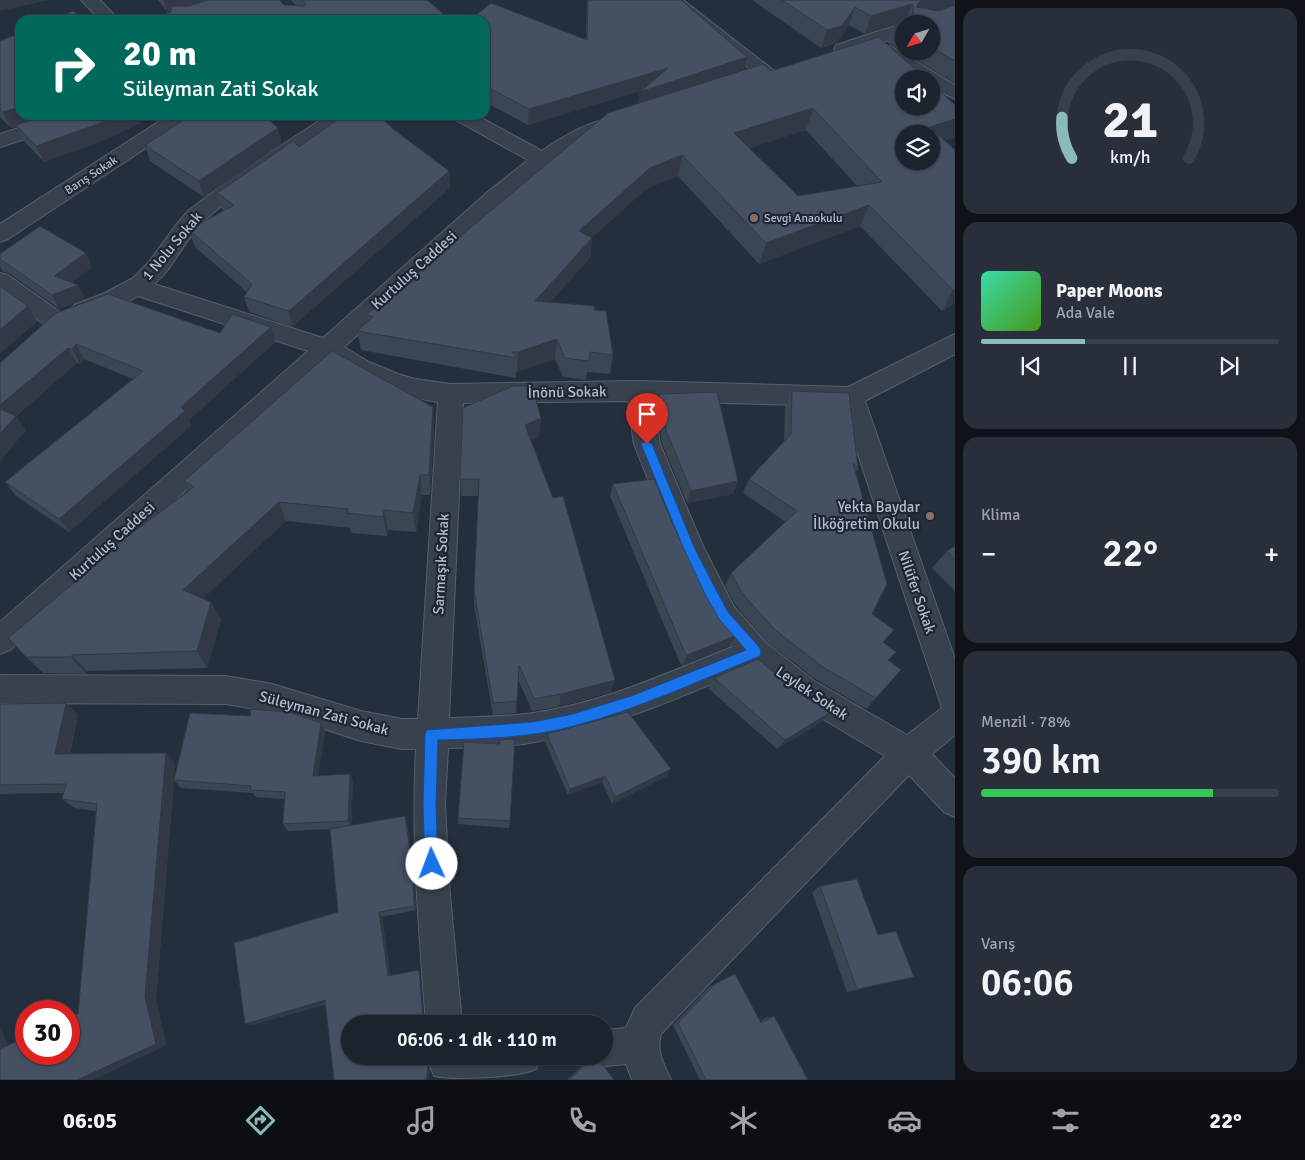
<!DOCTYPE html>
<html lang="tr">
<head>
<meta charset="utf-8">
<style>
  body { margin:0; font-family:Signika,sans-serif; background:#282f3a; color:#f1f3f6; height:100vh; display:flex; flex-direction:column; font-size:19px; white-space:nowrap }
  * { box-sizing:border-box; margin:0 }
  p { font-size:16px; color:#a0a4aa }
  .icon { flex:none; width:28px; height:28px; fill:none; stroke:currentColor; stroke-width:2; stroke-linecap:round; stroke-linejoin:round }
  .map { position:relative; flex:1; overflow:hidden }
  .details { display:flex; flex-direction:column; gap:8px; padding:8px; background:#0f1319; width:350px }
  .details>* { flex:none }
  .hud { position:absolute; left:15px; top:15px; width:475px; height:105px; border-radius:15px; box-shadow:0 1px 4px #0004,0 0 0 1px #39404a; background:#00695c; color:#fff; overflow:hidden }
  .needle { width:32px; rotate:231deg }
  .controls { position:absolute; left:895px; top:15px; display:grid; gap:10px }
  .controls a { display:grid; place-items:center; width:45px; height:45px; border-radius:50%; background:#1b232e; box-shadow:0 1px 4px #0004,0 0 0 1px #39404a; font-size:25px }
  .speed { position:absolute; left:15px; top:1000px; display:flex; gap:10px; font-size:25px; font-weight:700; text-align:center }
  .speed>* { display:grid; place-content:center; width:65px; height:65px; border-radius:50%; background:#1b232e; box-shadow:0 1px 4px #0004,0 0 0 1px #39404a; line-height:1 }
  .speed .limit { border:8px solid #d22; background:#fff; color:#111 }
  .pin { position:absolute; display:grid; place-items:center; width:42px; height:42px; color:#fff; margin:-51px -21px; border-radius:50% 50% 50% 0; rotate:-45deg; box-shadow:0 0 5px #0007 }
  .pin .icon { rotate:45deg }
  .me { position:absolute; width:55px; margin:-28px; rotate:358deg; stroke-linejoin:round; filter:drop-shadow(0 0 4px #0008) }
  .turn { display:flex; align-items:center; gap:18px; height:105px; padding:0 25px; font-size:22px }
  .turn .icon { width:65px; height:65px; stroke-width:2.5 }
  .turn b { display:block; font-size:35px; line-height:42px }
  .big { font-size:38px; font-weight:600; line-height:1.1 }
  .details .card { flex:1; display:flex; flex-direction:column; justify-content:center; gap:8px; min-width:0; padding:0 18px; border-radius:15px; background:#282f3a }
  .details .dial { align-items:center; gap:0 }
  .dial svg { height:130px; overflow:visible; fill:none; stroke:#39404a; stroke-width:7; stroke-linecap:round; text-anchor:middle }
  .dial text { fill:#f1f3f6; stroke:none }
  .song { display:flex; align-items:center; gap:15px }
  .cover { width:60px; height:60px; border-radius:8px; background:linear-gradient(135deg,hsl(160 70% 55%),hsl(100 70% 35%)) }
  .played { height:5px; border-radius:2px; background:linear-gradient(90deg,#8bbbb9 35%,#39404a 35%) }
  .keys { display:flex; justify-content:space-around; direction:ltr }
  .heat { display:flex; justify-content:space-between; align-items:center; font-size:28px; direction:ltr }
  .charge { height:8px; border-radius:4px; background:linear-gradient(90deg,#34c759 78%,#39404a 0) }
  .trip { position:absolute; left:341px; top:1015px; width:272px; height:50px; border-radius:25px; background:#1b232e; box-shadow:0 1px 4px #0004,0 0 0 1px #39404a; font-weight:600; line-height:50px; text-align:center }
  .menu { display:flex; height:80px; justify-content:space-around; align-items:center; background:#0b0e12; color:#a0a4aa }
  .menu .icon { width:35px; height:35px }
  .menu .on { color:#8bbbb9 }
  .menu b { font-size:22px; color:#f1f3f6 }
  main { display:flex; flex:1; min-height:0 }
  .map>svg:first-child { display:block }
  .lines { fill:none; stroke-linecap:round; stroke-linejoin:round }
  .minor-casing { stroke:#565f6c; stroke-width:2 }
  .minor { fill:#38414e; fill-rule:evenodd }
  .wall { fill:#3b4654; fill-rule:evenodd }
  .shaded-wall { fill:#303945 }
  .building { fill:#455162; stroke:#303945; fill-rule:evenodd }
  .route { fill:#1a73e8; stroke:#114b97 }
  .education-dot { fill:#8d6e63; stroke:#1d2633; stroke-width:2 }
  .labels { text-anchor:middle; stroke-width:4.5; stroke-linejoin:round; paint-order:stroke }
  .far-street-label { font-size:12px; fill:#b4bcc9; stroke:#1d2633 }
  .far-poi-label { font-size:12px; fill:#b4bcc9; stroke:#1d2633; text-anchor:start }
  .street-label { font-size:15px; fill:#b4bcc9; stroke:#1d2633 }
  .poi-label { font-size:15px; fill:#b4bcc9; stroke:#1d2633; text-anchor:end }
</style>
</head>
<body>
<main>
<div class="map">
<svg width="955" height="1080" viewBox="0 0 955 1080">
  <rect width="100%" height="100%" fill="#242f3e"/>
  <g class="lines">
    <g class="minor-casing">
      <path id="minor" d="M81 0H100L119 20H100Z
        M663 0H683L777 73 774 77 767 79 760 77Z
        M904 23V35L843 55 836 53 834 49 836 45Z
        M885 45 892 47 955 85V99L931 87V79H917L878 55 876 51 878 47Z
        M59 115H90L87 119 0 147V134Z
        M169 115H193L190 119 8 239 0 242V224Z
        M328 115H352L349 119C301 151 246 182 204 221 184 239 175 267 154 284L323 338 490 190 528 160 454 119 451 115H476L542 151C559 139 599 114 619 120L622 124 619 128 572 150 532 178 344 347 369 362 398 374 415 379 451 384 639 381 848 387 955 334V354L865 401 955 659V735L932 754 955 778V817L944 812 909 775 661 1034C656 1052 664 1064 671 1080H632L626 1064 605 1066 592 1061 590 1056H605V1030L626 1028 635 1008 885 756 791 700 752 667C681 697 611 728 535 742 507 748 477 747 448 748L445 804 449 884 462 1024H426C419 931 411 841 416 749H402L361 741 272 712 226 704 0 703V675L226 676 272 684 361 711 402 719H418L438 402C398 396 363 383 328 361L10 650 0 654V622L308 351 138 296C123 305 91 322 74 317L70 311 74 305 105 293 133 278 149 262 176 225 188 211 230 179ZM628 401 634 444 675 547 714 625 732 647C667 673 603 703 533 713 505 717 477 717 449 718L463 403ZM653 401 842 406 942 708 907 735 813 680 765 642 734 607 702 544 660 444Z
        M0 273 8 275 64 315 68 321 64 327 56 330 48 327 0 293Z
        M431 1056H541L536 1069C515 1078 455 1080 434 1076L429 1063Z"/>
    </g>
    <use href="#minor" class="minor"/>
  </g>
  <path class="wall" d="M158 0H279L284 5 296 6 291 0H427L447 17 168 13Z
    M587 0H681L744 70 771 71 945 141 955 150V303L942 311 860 226 759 264 678 176 646 189 592 237 590 258 550 302 594 310 613 355 610 374 587 372 586 380 563 377 555 359 516 372V378L361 350 357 331 368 321 367 314 638 104 640 91 528 125 485 102V20L586 39ZM806 130 857 186 798 196 749 148Z
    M752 0H955V83L887 42 894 25 902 23 865 34 849 25 836 43 821 48ZM904 24H931V51H904Z
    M0 41 20 115 141 123 107 139 44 162 24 141 17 127 11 128 0 117Z
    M393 129 449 171 450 188 292 327 249 312 244 297 247 292 195 247 189 230 224 211 222 210 217 193 299 147Z
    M282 144 204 197 150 161 145 145Z
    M86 253 92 267 72 282 78 285 85 299 59 309 9 273 3 272 0 266V254Z
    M56 313 220 333 275 342 189 420 191 426 69 532 16 496 5 482 133 379 84 359 80 364 77 363 16 416 26 430 0 461V363Z
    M792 391 858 468 856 472 872 614 884 642 888 660 876 698 866 709 814 678 766 641 736 606 725 586 731 573 786 522 743 493 749 479 784 441 785 406Z
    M659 394 738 481 733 494 687 503 662 443 656 408Z
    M541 418 539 436 531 440 611 692 559 707 532 711 518 679 516 713 493 715 474 605V590L479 496H461L460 479Z
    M434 429 430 495H422L416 532 388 530 387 536 351 533 350 528 286 521 203 598 221 619 207 668 87 671 86 674 43 673 26 657 110 552 109 550 189 490 184 481Z
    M613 484 678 536 729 646 683 665 680 663 610 496Z
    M955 546V591L932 568 947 551Z
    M714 678 797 692 823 721 777 749 708 688Z
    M66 703 78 714 70 754 166 753 175 763 174 779 190 713 250 716 251 709 289 712 321 723 325 731 318 776 350 774 353 782 351 825 405 816 407 823 414 876 416 910 382 917 390 976 419 970 420 973 424 1022 429 1024H350V1056H429L427 1062 430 1070 428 1080H334L326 1004 252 1025 245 1024 234 943 338 912 330 829H332L288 831 283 824 285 799 256 797 253 793 181 788 174 780 156 999 166 1045 92 1080H0V1028L8 1046 26 1037V1054H69V1018L78 1014 96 811 75 808 62 799 64 793 0 794V704Z
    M547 734 667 776 612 804 602 782 568 795 545 742Z
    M499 740 510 821 509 828 458 824V818L499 744Z
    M820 886 878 935 914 977 847 992 812 892Z
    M735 974 760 1022 765 1018 774 1016 808 1080H700L673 1025 709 987Z
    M592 1058 594 1062 614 1080H567L589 1059Z"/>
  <path class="shaded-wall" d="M0 0H50L0 11Z
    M164 0H211L173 13 172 9 170 6 172 13 170 10 171 13 168 14Z
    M924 0H955V4L954 5 913 18 916 7 920 1Z
    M912 4 905 22 865 34 871 16Z
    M855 7 849 25 836 43 821 48 827 30Z
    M747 57 743 73 637 108 640 92 653 87 528 125 529 109 668 68Z
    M20 107V115H53L11 128 3 112Z
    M813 108 806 130 729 154 734 133Z
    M118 115H138L141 123 107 139 44 162 36 146Z
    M955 119V138L931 145 930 127Z
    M278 128 282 144 204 197 199 181Z
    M682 155 678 176 646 189 576 252 579 231 650 168Z
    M449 171 450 188 292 327 289 311Z
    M869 205 860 226 759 264 766 243Z
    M592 238 590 258 533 321 535 301Z
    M86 253 92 267 62 290 54 276Z
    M78 285 85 299 59 309 52 295Z
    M953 290H955V303L942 311Z
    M28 306 37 322 0 354V330Z
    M271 327 275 342 189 420 191 426 69 532 59 519 181 407Z
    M557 339 555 359 517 372 518 352Z
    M76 344 84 359 80 364 72 349Z
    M68 348 77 363 8 422 0 411V405Z
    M433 407 434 429 430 495 429 475Z
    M16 416 26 430 0 461V434Z
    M541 418 539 436 524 443 525 425Z
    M420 475 422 495 416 532 413 513Z
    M738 481 733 494 687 503 691 491Z
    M279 502 286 521 193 608 183 590Z
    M384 510 388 530 387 536 383 517Z
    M211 602 221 619 207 668 197 651Z
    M735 636 729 646 683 665 687 655Z
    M72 655 87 671 86 674 71 657Z
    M615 680 611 692 559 707 561 694Z
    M66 703 78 714 67 764 55 754Z
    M831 712 823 721 777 749 785 740Z
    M321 723 325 731 317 784 313 776Z
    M166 753 175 763 156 999 166 1045 92 1080H77L145 996Z
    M671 769 667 776 612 804 615 797Z
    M350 774 353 782 351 828 348 821Z
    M605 776 602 782 568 795 570 789Z
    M405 816 407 823 414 876 416 910 414 906Z
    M379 912 382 917 390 980 388 976Z
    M419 970 420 973 424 1024 423 1022Z
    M325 1000 330 1002 252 1025 245 1024Z
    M0 1028 11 1053 0 1052Z
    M427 1056H429L427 1062 430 1070 428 1080H426V1062Z"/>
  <path class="building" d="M207 0H279L284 5 304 6 306 4 303 0H427L447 17 452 16 456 20H145L171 12 170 10 172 9 170 6H189Z
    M588 0H681L747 57 640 92 668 68 529 109 485 86V20H470L491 3 587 40Z
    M782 0H924L920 1 916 7 939 11 955 5V61L931 47V24H904V31L894 25 912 20 914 7 912 4 871 16 855 7 842 26 827 30Z
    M73 11 84 20H52Z
    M20 33V107L3 112 0 109V41Z
    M879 37 926 79H904V106H931V83L955 105V119L930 127 955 150V290H953L869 205 766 243 682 155 650 168 579 231 592 238 535 301 595 306 594 310 606 311 613 355 590 352 589 361 565 358 557 339 518 352H512L517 358 357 331 373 317 367 314 608 113 763 64 771 71ZM813 108 882 182 798 196 734 133ZM904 134H931V161H904Z
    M49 115H118L101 123 36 146 16 125Z
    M192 115H264L278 128 199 181 145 145Z
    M344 115H379L393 129 449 171 289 311 244 297 252 284 189 230 234 205 217 193 293 141 299 147Z
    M40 226 86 253 54 276 78 285 52 295 0 259V254Z
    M0 286 28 306 0 330Z
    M108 294 220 333 232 314 271 327 181 407 185 411 59 519 5 482 143 371 76 344 72 349 68 348 0 405V363L56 313Z
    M332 351 433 407 429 475H420L413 513 384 510 383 517 347 513 348 509 279 502 183 590 211 602 197 651 72 655 71 657H26L8 638 111 552 109 550 194 487 184 481Z
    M513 386H532L541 418 525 425 553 498 563 496 615 680 561 694 534 699 519 665 517 701 493 703 474 590 479 479H460L463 408Z
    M792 391 849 393 858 468 853 463 887 584 872 614 894 630 883 642 896 652 888 660 901 670 876 698 823 667 774 629 742 593 731 573 797 511 749 479 791 434Z
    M717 392 738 481 691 491 666 430 659 394Z
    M0 409 16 416 0 434Z
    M654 479 678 536 718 615 735 636 687 655 685 653 613 484Z
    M955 546V560L947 551Z
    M758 659 797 692 831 712 785 740 714 678Z
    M66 703 55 754 166 753 145 996 156 1044 77 1080H0V1049L26 1037V1054H69V1018L78 1014 97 804 62 799 66 784 0 785V704Z
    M251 709 289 712 321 723 313 776 350 774 348 821 283 824 285 792 250 790 251 786 174 780 190 713 250 716Z
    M628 712 671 769 615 797 605 776 570 789 547 734Z
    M515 739 510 821 458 818 464 742 500 744 499 740Z
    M405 816 413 870 414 906 379 912 388 976 419 970 423 1022 429 1024H350V1056H427L426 1062 428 1069 426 1080H334L325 1000 245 1024 234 943 338 912 330 829Z
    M857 879 878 935 896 931 914 977 857 989 820 886Z
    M735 974 761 1023 774 1016 808 1080H706L678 1023 715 984Z
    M592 1058 594 1062 603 1065 614 1080H569Z"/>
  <path class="route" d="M647 440 652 444 694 547 715 588 728 612 760 648 761 652 760 656C699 681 638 709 574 726 530 738 483 739 438 740L436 804 438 864 436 868 432 871 427 868 425 864 423 804 425 734 427 730 533 722 573 714 634 695 746 650 720 620 706 596 683 547 641 444Z"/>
  <g class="education-dot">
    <circle cx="754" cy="218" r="5"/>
    <circle cx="930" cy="516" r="5"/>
  </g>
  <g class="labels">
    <g class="far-street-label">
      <text transform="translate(91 175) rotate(-33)" y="4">Barış Sokak</text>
    </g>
    <g class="far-poi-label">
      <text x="764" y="222">Sevgi Anaokulu</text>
    </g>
    <g class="street-label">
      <text transform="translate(172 246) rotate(-50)" y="5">1 Nolu Sokak</text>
      <text transform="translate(414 270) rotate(-42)" y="5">Kurtuluş Caddesi</text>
      <text transform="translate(567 392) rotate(-1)" y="5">İnönü Sokak</text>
      <text transform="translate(112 541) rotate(-42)" y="5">Kurtuluş Caddesi</text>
      <text transform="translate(441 564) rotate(-87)" y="5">Sarmaşık Sokak</text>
      <text transform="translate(917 592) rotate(71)" y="5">Nilüfer Sokak</text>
      <text transform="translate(812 693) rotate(34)" y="5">Leylek Sokak</text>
      <text transform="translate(324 713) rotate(15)" y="5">Süleyman Zati Sokak</text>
    </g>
    <g class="poi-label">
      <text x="920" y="512">Yekta Baydar<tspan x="920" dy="17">İlköğretim Okulu</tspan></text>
    </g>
  </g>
</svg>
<div class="controls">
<a><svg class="needle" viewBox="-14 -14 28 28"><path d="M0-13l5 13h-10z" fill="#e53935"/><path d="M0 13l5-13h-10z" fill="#a0a4aa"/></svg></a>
<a><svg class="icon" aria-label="sound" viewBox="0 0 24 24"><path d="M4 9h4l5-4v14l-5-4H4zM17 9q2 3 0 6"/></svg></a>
<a><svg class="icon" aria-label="layers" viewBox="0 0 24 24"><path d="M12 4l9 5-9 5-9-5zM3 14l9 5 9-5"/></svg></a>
</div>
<div class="speed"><div class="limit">30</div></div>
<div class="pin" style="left:647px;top:444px;background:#d93025"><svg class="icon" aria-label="arrive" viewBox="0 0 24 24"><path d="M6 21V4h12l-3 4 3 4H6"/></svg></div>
<svg class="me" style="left:432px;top:864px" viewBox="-20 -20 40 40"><circle r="19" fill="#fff"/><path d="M0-13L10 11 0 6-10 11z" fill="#1a73e8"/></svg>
<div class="trip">06:06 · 1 dk · 110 m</div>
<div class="hud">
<div class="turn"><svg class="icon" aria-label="right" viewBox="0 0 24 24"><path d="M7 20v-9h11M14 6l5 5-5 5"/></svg><div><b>20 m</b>Süleyman Zati Sokak</div></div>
</div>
</div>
<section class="details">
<div class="card dial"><svg viewBox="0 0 100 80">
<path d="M14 69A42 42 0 1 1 86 69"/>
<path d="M14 69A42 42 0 0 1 8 44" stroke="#8bbbb9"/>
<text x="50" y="56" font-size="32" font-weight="700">21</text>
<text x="50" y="72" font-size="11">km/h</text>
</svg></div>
<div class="card">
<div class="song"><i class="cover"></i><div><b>Paper Moons</b><p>Ada Vale</p></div></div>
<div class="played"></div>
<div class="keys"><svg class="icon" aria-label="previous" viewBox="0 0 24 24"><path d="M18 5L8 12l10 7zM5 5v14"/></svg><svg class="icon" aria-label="pause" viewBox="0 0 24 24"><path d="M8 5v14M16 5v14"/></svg><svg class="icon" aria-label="next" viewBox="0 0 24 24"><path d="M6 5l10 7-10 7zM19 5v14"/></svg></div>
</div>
<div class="card"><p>Klima</p>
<div class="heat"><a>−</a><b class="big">22°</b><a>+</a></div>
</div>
<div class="card"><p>Menzil · 78%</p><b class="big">390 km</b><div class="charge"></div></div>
<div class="card"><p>Varış</p><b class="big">06:06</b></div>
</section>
</main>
<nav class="menu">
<b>06:05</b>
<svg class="icon on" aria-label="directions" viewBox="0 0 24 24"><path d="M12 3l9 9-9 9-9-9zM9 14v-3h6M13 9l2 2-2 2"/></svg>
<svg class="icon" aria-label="music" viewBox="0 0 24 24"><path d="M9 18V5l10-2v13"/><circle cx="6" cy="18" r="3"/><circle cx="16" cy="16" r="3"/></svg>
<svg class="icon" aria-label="phone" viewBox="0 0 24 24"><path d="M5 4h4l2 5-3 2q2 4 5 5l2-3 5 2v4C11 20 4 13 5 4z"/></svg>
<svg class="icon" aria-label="climate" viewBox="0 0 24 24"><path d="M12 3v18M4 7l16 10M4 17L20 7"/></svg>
<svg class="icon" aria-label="car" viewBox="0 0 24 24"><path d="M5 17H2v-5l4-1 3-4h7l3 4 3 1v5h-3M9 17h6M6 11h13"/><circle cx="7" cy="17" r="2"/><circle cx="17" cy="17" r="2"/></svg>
<svg class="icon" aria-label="filters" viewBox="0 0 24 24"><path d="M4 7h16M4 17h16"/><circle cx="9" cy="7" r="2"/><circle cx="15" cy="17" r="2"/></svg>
<b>22°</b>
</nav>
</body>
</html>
